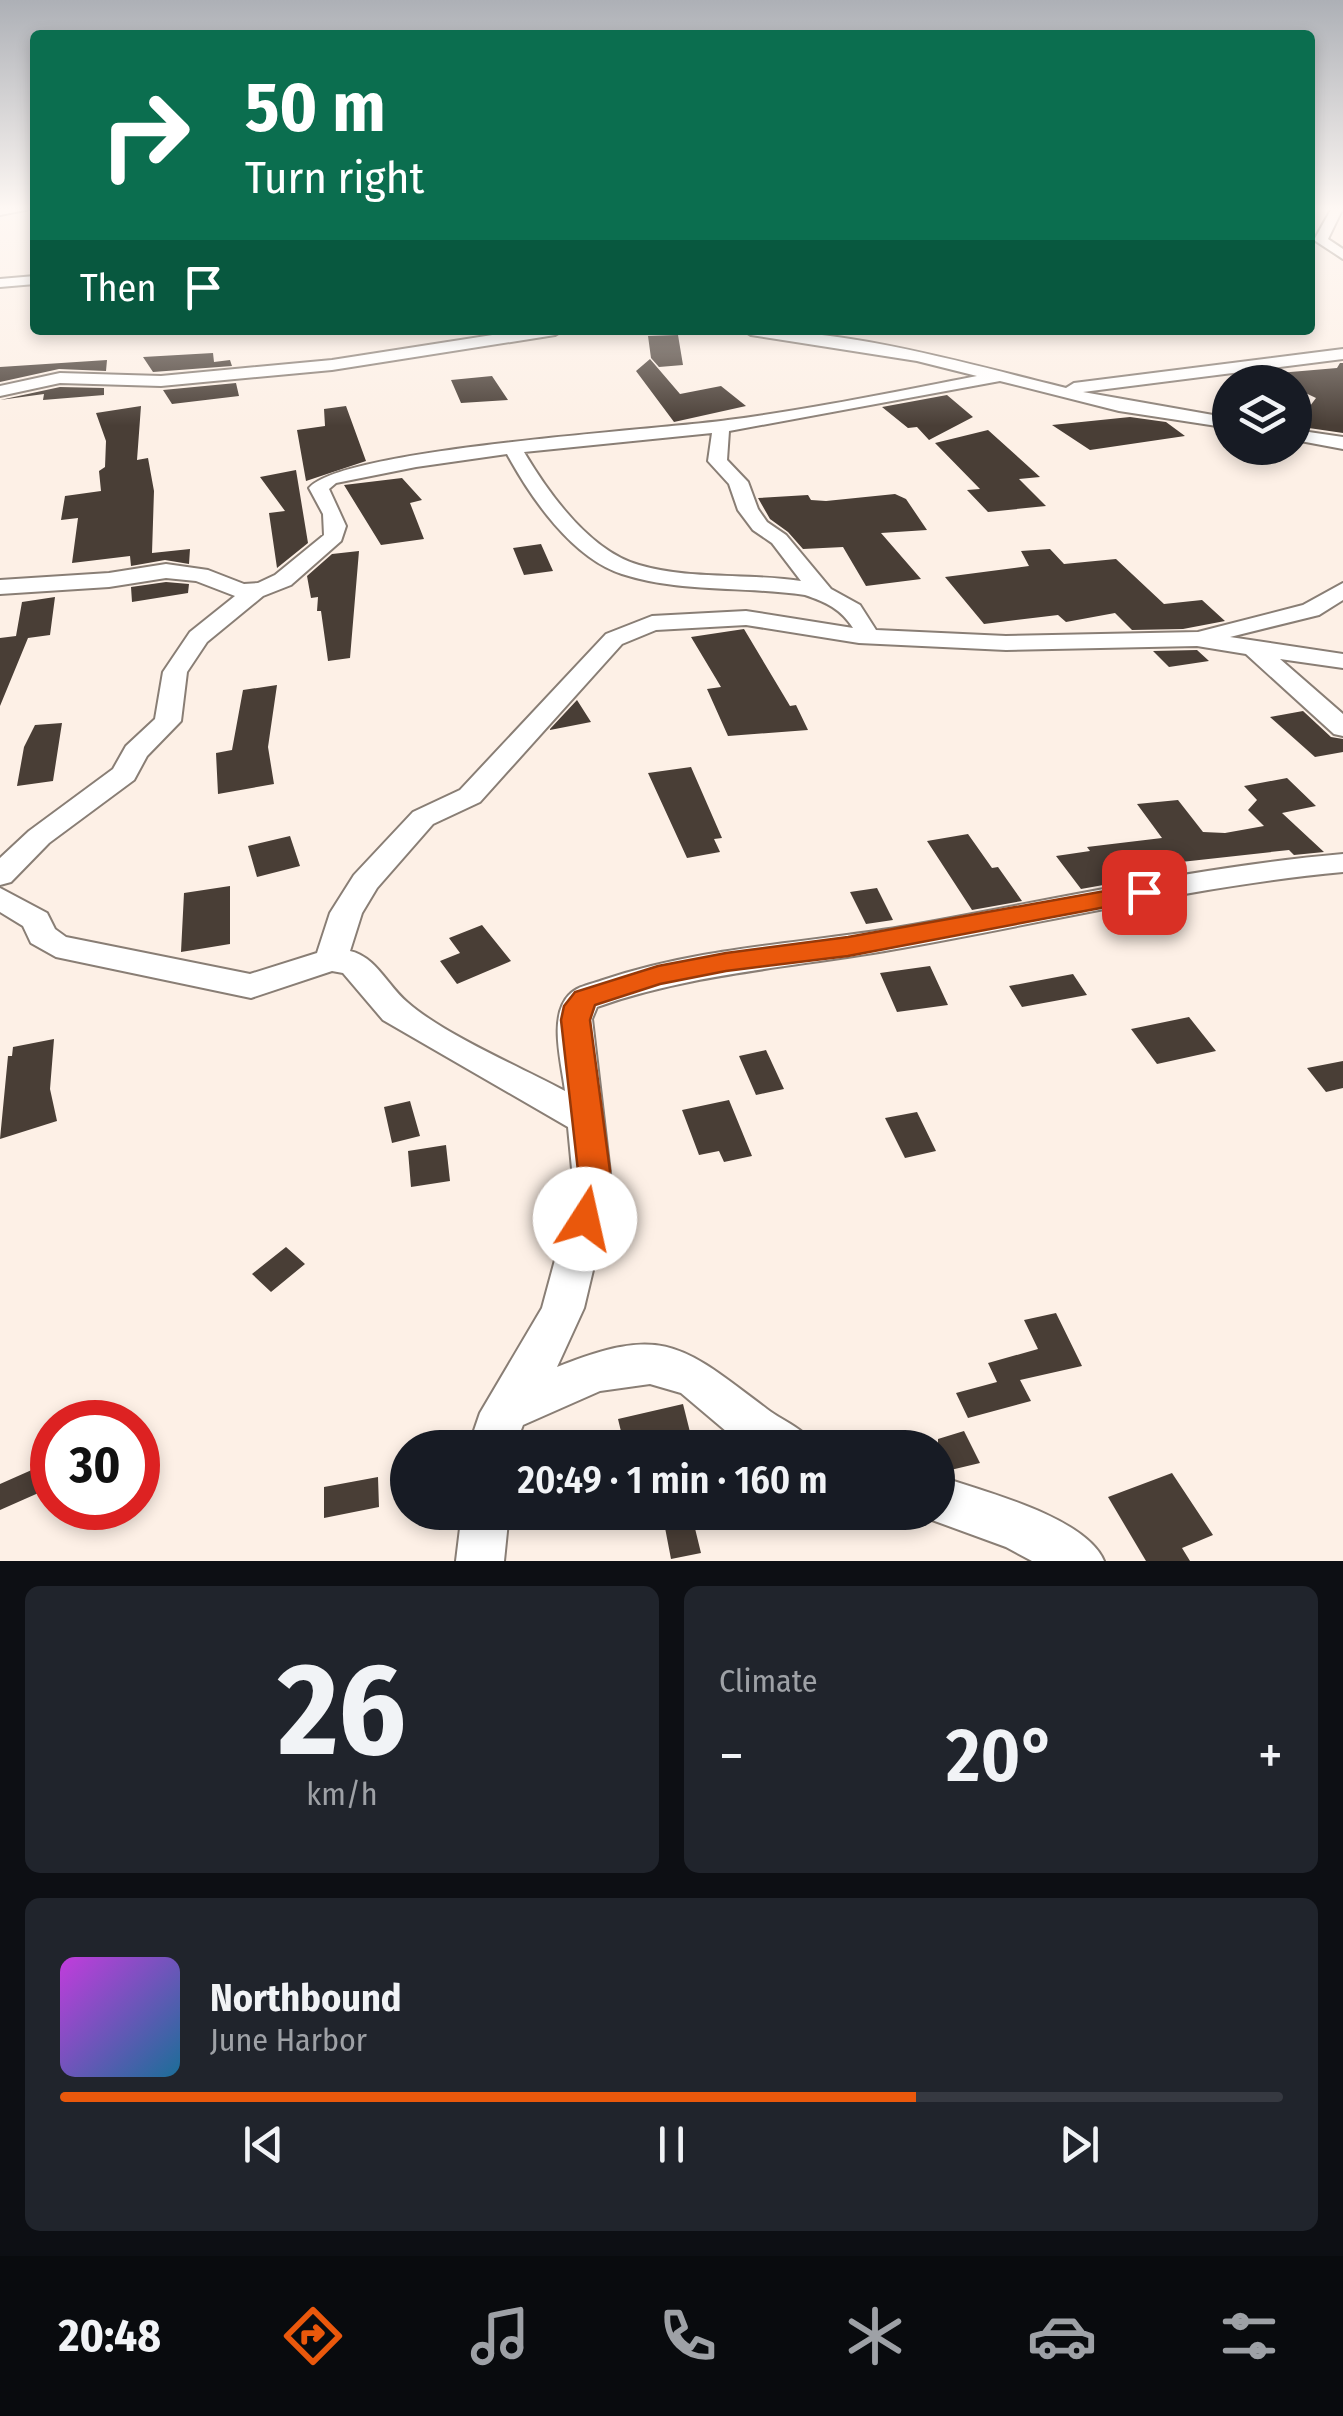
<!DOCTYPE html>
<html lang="en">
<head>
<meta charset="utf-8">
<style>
  body { margin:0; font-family:"Fira Sans Condensed",sans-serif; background:#20242c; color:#f1f3f6; height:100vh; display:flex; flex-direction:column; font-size:38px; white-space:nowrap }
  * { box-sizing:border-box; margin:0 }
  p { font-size:32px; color:#9ea1a6 }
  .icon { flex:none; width:55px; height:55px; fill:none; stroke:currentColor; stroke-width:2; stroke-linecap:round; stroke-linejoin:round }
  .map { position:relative; height:1561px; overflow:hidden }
  .panel { display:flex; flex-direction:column; gap:25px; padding:25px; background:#0d0f14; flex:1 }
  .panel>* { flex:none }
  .guide { position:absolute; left:30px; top:30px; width:1285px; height:305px; border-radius:10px; box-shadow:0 5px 15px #0003; background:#0b6e4f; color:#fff; overflow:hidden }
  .fabs { position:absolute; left:1212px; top:365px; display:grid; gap:20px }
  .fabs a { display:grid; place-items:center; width:100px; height:100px; border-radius:50%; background:#171b24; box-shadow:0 5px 15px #0003; font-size:50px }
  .speed { position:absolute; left:30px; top:1400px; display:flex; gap:20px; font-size:50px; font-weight:700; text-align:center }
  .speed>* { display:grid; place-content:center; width:130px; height:130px; border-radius:50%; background:#171b24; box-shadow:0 5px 15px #0003; line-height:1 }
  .speed .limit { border:15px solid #d22; background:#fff; color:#111 }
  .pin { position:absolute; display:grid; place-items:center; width:85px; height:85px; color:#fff; margin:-42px; border-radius:20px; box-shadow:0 5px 15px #0006 }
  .me { position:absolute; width:110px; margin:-55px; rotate:10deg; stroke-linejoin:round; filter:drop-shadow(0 0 8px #0008) }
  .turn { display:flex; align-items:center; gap:35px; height:210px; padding:0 50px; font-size:45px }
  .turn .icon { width:130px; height:130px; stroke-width:2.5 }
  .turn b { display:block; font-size:70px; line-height:85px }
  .then { display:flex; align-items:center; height:95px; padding:0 50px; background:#0003; gap:20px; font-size:38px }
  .big { font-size:75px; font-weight:600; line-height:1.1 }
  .panel .widget { flex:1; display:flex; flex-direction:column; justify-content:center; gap:15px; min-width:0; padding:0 35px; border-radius:15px; background:#20242c }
  .panel .dial { align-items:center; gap:0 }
  .dial b { font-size:130px; line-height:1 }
  .song { display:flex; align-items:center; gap:30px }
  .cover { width:120px; height:120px; border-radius:15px; background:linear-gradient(135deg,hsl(290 70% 55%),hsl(200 70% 35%)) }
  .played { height:10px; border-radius:5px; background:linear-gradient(90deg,#ea580c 70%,#363941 70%) }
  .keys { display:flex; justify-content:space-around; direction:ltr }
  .heat { display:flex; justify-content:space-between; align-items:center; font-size:55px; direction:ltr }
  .panel .tiles { flex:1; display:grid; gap:25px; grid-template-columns:1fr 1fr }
  .widget:last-child { grid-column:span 2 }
  .trip { position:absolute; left:390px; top:1430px; width:565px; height:100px; border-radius:50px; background:#171b24; box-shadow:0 5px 15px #0003; font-weight:600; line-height:100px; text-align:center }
  .dock { display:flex; height:160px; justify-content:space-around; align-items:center; background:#090b0e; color:#9ea1a6 }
  .dock .icon { width:70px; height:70px }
  .dock .current { color:#ea580c }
  .dock b { font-size:45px; color:#f1f3f6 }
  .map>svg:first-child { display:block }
  .building { fill:#493e36 }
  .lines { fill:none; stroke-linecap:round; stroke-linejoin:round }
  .street-casing { stroke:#897e75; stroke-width:4 }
  .street { fill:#fff; fill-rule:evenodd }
  .route { fill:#ea580c; stroke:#983908; stroke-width:2.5 }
</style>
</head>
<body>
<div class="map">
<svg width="1343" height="1561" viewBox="0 0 1343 1561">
  <rect width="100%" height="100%" fill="#fdf0e6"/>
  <path class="building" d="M678 335 683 365 659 367 651 358 648 336Z
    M213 353 214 362 230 360 232 366 153 372 143 357Z
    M650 359 680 394 721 386 746 406 674 422 636 371Z
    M107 360 106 371 59 369 0 382V367Z
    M1340 363H1343V433L1295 426 1316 398 1295 388V382H1284L1266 374 1337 368Z
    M492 376 508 400 461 403 451 380Z
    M236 383 239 396 172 404 163 390Z
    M60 387 104 388V395L43 400 44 394 0 400Z
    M947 395 973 417 929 440 917 427 908 428 882 407Z
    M141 406 137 460 148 458 154 491 152 553 190 549 189 564 165 560 131 566 130 556 72 563 78 518 61 520 65 496 101 491 99 471 105 467 106 441 96 413Z
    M346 406 366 461 306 481 297 430 325 426 324 409Z
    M1130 417 1166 422 1185 436 1090 450 1052 425Z
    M988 430 1040 477 1019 479 1046 506 988 512 967 490 980 489 935 443Z
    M296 470 308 543 277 568 269 513 285 511 260 477Z
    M402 478 422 500 410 503 424 539 381 545 344 485Z
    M895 494 906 499 927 530 881 533 921 579 866 586 843 547 803 549 788 532 770 519 758 498 808 495 811 500 826 501Z
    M541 544 553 571 524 575 513 548Z
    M1050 549 1064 564 1116 559 1164 604 1202 600 1225 621 1183 629 1132 630 1115 613 1066 622 1058 615 984 624 945 577 1029 566 1021 551Z
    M359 551 350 658 328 661 321 611H317L318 597 311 598 307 576 332 554Z
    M166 582 189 584 188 593 132 602 131 587Z
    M55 597 50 635 28 638 0 706V638L16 636 22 602Z
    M744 629 790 706 796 705 808 730 728 736 707 689 721 687 691 637Z
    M1197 650 1209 661 1169 667 1153 651Z
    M277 685 268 747 274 784 218 794 216 753 232 750 243 690Z
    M577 700 591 722 550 730V729Z
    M1303 711 1331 737 1343 739V752L1315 757 1270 717Z
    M62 723 53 781 17 786 24 747 35 725Z
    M691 767 722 838 714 839 720 852 687 858 648 773Z
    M1287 778 1316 806 1282 813 1324 852 1294 855 1289 850 1172 863 1102 874 1109 884 1081 889 1056 856 1090 851 1087 847 1162 838 1137 804 1178 800 1203 832 1225 833 1264 826 1248 810 1257 800 1244 786Z
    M968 834 992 868 998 867 1022 901 972 910 927 841Z
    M290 836 300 866 257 877 248 846Z
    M230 886V944L181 952 184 893Z
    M877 888 893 920 866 924 850 892Z
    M482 925 511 961 457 984 440 961 460 953 449 938Z
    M930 966 948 1005 897 1012 880 973Z
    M1073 974 1087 995 1022 1007 1009 986Z
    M1189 1017 1216 1051 1157 1064 1131 1029Z
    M54 1039 50 1089 57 1121 0 1139 8 1056H12L13 1047Z
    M766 1050 784 1089 756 1095 739 1056Z
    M1343 1061V1088L1326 1092 1307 1068Z
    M729 1100 752 1156 724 1162 719 1151 699 1155 682 1110Z
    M410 1101 420 1136 392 1143 384 1107Z
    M917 1112 936 1151 905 1158 885 1118Z
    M446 1145 450 1181 411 1187 408 1151Z
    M286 1247 305 1264 271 1292 252 1274Z
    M1056 1313 1082 1366 1020 1380 1031 1401 968 1418 956 1393 997 1382 988 1363 1038 1349 1024 1320Z
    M683 1404 694 1448H625L618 1419Z
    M964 1431 980 1463 938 1473V1439Z
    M52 1461V1487L0 1510V1484Z
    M1172 1473 1213 1535 1182 1548 1190 1561H1146L1108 1497Z
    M378 1477 379 1507 324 1518V1487Z
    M662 1512H691L701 1553 671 1559Z"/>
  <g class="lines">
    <g class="street-casing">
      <path id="street" d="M0 208H35L0 215Z
        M1332 208H1343L1328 239 1343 249V259L1314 240Z
        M35 276V284L0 287V279Z
        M525 330H563L555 335 332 370 161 386 60 383 0 396V386L60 373 161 376 332 360Z
        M743 330C852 330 961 362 1066 388L1074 383 1343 349V359L1083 392 1230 418V428L1119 411 1000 381 729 431 727 460 748 482 758 509 767 522 786 535 831 589 860 605 876 630 1006 636 1198 632 1303 605 1343 583V600L1319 615 1230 637 1343 654V668L1280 659 1343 714V736L1334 734 1246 654 1197 646 1006 650 859 643 746 625 656 630 622 644 480 802 433 824 377 888 362 913 350 951C376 957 387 985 407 1002 443 1034 520 1067 565 1091 562 1064 548 1017 569 995 577 986 592 984 603 980 699 947 802 944 901 927 1049 901 1194 867 1343 854V872C1194 886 1049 922 902 948 799 967 696 972 597 1007L592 1019 612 1190 584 1308 557 1367C664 1324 682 1345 767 1409 785 1423 805 1427 813 1448H746L681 1393 650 1384 600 1391 523 1425 514 1448H468L480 1413 542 1308 574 1190 568 1127 383 1020 343 973 332 971 251 998 56 957 31 943 23 926 0 912V888L47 913 55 929 66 937 250 974 317 953 330 913 354 875 413 812 460 790 606 634 652 616 746 611 853 628C841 609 826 602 805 595 745 586 680 593 622 574 572 558 531 498 507 454L416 467 336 483 329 489 346 526 341 541 291 585 263 596 207 642 187 672 181 721 147 756 134 780 49 843 11 882 0 885V858L29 831 113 769 126 746 155 719 163 672 190 632 235 596 196 581 166 578 109 587 0 594V580L109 573 166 564 208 570 244 584 258 583 275 575 324 535 323 514 309 488C342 448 660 430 728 420 812 409 894 392 977 376L917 361 751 335ZM712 433 708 461 729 484 738 510 753 530 772 543 801 581C748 573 690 580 639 565 590 551 549 494 524 452Z
        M1295 430 1343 437V449L1295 440Z
        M938 1476C982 1491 1086 1517 1104 1561H1032L1006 1547 921 1516 920 1512H938Z
        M462 1512H509L504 1561H456Z"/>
    </g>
    <use href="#street" class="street"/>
  </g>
  <linearGradient id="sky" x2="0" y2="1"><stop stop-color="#adb0b6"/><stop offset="0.49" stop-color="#fef8f4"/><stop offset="1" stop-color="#fef8f4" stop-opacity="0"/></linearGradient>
  <rect width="1343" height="426" fill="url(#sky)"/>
  <path class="route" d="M1144 884 1153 886 1157 892 1153 898 848 956 726 971 660 984 595 1005 590 1020 610 1171 597 1229 585 1233 574 1229 569 1219 578 1171 561 1020 564 1006 575 992 658 966 726 953 848 937Z"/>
</svg>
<div class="fabs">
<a><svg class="icon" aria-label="layers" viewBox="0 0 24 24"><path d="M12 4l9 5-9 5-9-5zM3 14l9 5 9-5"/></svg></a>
</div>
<div class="speed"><div class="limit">30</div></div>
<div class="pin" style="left:1144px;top:892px;background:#d93025"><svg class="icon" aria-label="arrive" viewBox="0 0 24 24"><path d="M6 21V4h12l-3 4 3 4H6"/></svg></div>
<svg class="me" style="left:585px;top:1219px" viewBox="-20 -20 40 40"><circle r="19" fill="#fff"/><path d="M0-13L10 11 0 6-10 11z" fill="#ea580c"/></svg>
<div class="trip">20:49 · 1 min · 160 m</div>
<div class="guide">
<div class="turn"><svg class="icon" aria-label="right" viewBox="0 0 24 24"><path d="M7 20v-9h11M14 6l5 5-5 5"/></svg><div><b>50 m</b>Turn right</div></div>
<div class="then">Then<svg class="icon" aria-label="arrive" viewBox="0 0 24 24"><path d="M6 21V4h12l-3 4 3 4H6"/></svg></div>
</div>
</div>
<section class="panel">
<div class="tiles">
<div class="widget dial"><b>26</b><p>km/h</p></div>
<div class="widget"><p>Climate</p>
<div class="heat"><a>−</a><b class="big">20°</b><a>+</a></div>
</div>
<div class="widget">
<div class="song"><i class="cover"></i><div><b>Northbound</b><p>June Harbor</p></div></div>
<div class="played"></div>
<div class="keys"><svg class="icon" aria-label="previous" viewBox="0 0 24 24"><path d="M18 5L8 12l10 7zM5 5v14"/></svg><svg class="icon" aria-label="pause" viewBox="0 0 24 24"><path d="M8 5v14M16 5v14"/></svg><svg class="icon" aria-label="next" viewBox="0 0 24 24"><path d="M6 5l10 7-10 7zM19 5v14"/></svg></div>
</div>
</div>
</section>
<nav class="dock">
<b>20:48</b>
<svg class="icon current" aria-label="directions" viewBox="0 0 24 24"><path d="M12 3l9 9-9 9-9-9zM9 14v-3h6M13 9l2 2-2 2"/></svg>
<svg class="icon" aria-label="music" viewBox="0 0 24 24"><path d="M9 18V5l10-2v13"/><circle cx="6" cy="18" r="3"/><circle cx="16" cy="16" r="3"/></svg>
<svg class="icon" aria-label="phone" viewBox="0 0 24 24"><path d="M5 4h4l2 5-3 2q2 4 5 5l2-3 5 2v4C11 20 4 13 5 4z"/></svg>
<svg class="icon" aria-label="climate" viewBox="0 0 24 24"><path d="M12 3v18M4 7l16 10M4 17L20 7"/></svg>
<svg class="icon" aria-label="car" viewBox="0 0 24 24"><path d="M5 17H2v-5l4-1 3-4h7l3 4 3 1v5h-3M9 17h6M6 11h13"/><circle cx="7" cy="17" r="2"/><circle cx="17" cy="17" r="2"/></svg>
<svg class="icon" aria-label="filters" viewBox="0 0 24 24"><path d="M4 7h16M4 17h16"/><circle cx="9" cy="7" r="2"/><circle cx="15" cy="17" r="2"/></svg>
</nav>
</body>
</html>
